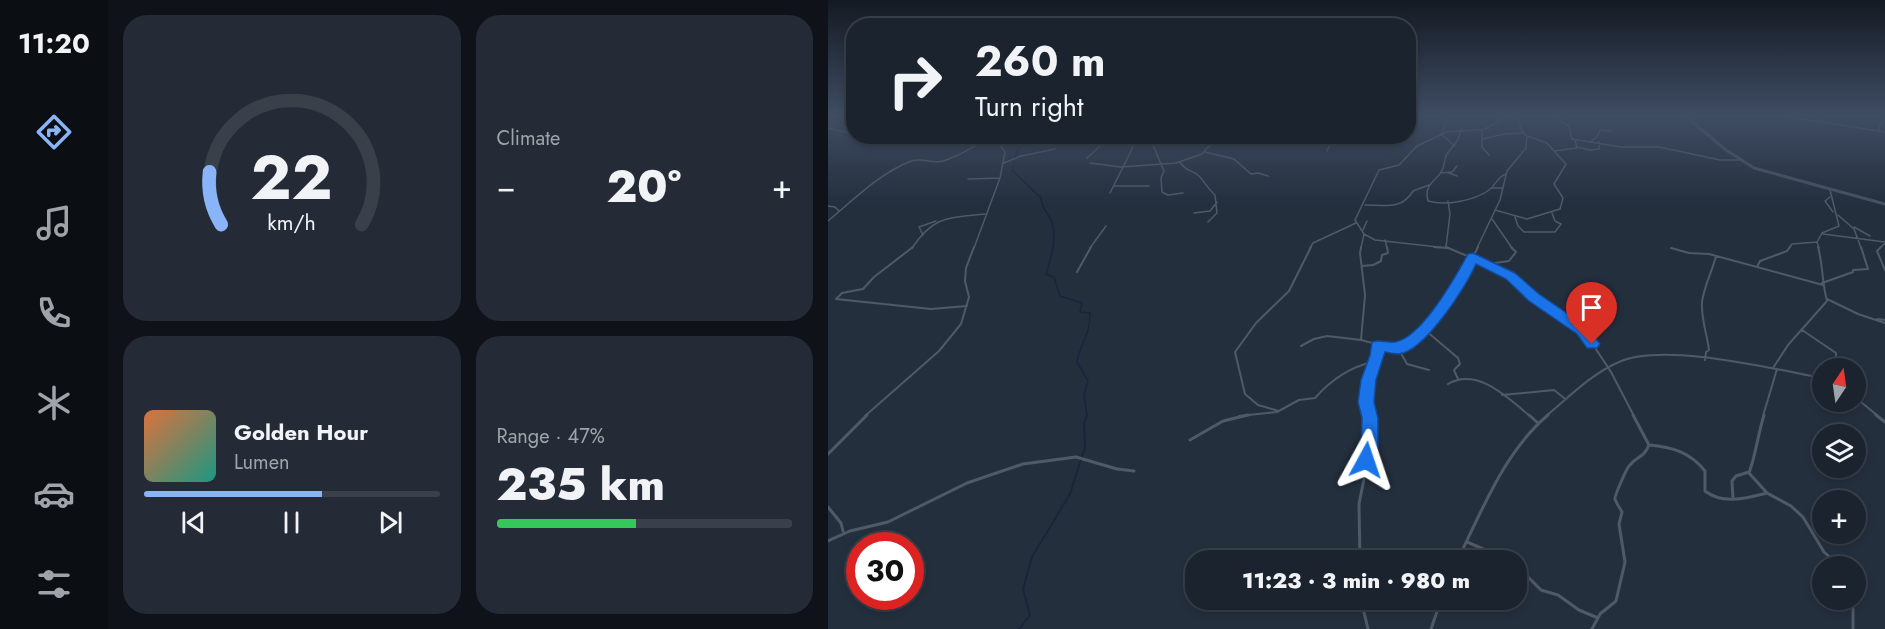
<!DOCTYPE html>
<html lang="en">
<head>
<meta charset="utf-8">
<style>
  body { margin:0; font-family:Jost,sans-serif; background:#242b36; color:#f1f3f6; height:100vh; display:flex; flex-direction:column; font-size:22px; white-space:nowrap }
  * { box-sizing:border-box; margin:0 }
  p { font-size:20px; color:#a0a4aa }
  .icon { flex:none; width:33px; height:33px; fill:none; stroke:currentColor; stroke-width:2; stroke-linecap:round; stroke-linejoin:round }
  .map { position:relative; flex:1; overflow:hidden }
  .drawer { display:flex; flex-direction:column; gap:15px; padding:15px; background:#0f1319; width:720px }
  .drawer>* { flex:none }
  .top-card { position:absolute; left:18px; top:18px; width:570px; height:126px; border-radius:24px; box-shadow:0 3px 9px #0003,0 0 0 2px #39404a; background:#1b232e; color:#f1f3f6; overflow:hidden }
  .needle { width:39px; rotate:13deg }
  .controls { position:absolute; left:984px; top:358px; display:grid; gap:12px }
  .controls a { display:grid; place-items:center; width:54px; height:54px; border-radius:50%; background:#1b232e; box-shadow:0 3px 9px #0003,0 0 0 2px #39404a; font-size:30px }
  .speed { position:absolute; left:18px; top:532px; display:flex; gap:12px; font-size:30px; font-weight:700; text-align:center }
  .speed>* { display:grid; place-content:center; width:78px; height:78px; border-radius:50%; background:#1b232e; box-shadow:0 3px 9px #0003,0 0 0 2px #39404a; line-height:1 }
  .speed .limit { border:9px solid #d22; background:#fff; color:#111 }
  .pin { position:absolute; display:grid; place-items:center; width:51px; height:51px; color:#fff; margin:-62px -26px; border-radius:50% 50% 50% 0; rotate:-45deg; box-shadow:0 0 6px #0007 }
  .pin .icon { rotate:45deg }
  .me { position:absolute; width:66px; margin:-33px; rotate:5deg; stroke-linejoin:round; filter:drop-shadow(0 0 4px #0008) }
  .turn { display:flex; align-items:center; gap:21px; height:126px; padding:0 30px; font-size:27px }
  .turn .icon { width:78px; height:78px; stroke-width:2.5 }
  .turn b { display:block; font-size:42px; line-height:51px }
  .big { font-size:45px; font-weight:800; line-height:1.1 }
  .drawer .tile { flex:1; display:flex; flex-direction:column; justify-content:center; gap:9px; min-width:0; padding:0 21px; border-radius:24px; background:#242b36 }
  .drawer .dial { align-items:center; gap:0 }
  .dial svg { height:156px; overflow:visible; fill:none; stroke:#39404a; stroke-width:7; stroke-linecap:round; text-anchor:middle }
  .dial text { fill:#f1f3f6; stroke:none }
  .song { display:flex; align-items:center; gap:18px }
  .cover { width:72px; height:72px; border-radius:9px; background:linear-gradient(135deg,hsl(20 70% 55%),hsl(170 70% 35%)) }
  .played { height:6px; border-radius:3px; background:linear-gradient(90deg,#8ab4f8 60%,#39404a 60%) }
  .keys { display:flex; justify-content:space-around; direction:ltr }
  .heat { display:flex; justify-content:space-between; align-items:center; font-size:33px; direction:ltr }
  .charge { height:9px; border-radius:4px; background:linear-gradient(90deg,#34c759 47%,#39404a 0) }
  .drawer .tiles { flex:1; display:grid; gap:15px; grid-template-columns:repeat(2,1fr) }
  .trip { position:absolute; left:357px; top:550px; width:342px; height:60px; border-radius:24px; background:#1b232e; box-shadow:0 3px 9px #0003,0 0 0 2px #39404a; font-weight:800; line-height:60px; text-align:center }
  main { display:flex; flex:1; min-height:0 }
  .menu { display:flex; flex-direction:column; width:108px; justify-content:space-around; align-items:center; background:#0b0e12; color:#a0a4aa }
  .menu .icon { width:42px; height:42px }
  .menu .selected { color:#8ab4f8 }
  .menu b { font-size:27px; color:#f1f3f6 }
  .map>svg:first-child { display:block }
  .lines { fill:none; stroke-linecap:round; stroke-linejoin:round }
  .stream-far1 { stroke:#17263c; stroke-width:1.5 }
  .stream { stroke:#17263c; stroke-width:2 }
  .street-far2 { stroke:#505966; stroke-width:1.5 }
  .street-far1 { stroke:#505966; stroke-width:2 }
  .street { stroke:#505966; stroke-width:3 }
  .secondary { stroke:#465061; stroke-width:3 }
  .route { fill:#1a73e8; stroke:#114b97; stroke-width:1.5 }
</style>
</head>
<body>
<main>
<nav class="menu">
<b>11:20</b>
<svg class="icon selected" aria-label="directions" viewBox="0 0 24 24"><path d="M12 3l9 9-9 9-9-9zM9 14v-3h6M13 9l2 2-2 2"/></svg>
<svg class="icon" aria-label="music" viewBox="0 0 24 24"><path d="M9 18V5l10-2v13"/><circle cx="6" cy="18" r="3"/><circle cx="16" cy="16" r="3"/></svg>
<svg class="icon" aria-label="phone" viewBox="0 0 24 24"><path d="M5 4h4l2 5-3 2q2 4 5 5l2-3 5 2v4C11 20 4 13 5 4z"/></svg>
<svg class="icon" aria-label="climate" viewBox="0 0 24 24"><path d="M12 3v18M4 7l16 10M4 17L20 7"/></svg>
<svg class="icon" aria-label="car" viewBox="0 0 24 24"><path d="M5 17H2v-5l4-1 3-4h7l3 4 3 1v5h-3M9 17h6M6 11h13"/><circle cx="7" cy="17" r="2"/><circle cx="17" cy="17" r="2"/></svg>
<svg class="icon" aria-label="filters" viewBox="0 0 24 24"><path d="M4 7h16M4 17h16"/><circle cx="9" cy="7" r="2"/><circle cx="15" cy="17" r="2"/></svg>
</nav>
<section class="drawer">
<div class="tiles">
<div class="tile dial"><svg viewBox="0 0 100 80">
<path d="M14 69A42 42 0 1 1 86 69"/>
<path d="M14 69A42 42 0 0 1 8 42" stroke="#8ab4f8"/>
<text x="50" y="56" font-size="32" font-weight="700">22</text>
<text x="50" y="72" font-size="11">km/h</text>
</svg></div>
<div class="tile"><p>Climate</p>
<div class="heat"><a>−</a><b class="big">20°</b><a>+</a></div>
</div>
<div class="tile">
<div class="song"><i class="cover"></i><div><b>Golden Hour</b><p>Lumen</p></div></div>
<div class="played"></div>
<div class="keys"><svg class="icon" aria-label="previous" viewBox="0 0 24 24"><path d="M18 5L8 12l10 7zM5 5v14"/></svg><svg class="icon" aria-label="pause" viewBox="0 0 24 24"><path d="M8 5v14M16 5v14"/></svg><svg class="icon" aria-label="next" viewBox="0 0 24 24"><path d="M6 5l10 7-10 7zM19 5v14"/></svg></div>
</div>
<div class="tile"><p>Range · 47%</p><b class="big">235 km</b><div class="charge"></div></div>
</div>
</section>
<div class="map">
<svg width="1057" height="629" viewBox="0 0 1057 629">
  <rect width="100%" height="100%" fill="#242f3e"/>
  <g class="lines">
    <path class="stream-far1" d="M177 136 192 145 187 157
      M187 163 184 170 213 198C213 208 219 211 223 220 230 238 223 257 218 274L226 277 232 296 254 303 252 312 262 313C262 336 253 341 249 362L260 381 256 395 259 416"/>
    <path class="stream" d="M191 629 202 615 195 589 204 557 242 494 257 447 256 424 259 415"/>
    <path class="street-far2" d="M622 115 613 134 627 146
      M726 115 741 127 744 139 793 147H831L892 160H911
      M946 115 1057 132
      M985 115 991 122
      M0 128 26 134
      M654 129V147L661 155
      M633 130C629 146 626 143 619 154 616 159 617 163 615 168 611 181 595 182 600 201 617 206 646 201 661 190 668 185 669 177 678 174
      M18 131 26 128
      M1050 131 1053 123 1057 121
      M29 136 34 140 58 136
      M328 136 325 145 336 171 333 178 334 192 340 195 355 193
      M699 136 719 143 726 151 749 148 747 140
      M655 139 676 134 696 133
      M248 142 266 136
      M762 142 769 137 772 130 784 131
      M749 147 762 150 771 149V142
      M499 151 504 139 510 136
      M377 152 406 159 423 174 430 173 440 176
      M259 158 273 145 274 136H302
      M352 162C359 173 364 169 371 176 377 182 379 188 387 195L389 213 380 222
      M176 163 193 156 227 149
      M262 163 293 167 348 163 374 154 380 147 400 136
      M613 173 624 172 629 166
      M621 173 629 176
      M140 179 172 178
      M286 186H321
      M663 188H675
      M282 193 304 149 307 136
      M1002 197 997 201 1005 212
      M620 201 622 214 618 247 621 248
      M537 205C557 205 574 210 585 191L601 185
      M0 206 7 207 11 211
      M667 210 699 219 732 209 735 198 726 184 738 164 726 151
      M366 213 382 211 389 202
      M1010 215 1026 229 1033 248
      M687 217 690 226 696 232H727L733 224 727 221 724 213
      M664 219 684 248
      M0 221C25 200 52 173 83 161 94 157 103 164 115 161 133 156 148 144 165 137
      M1026 227 1042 236
      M535 230 539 221
      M536 234 547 240 619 248
      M995 234 1057 242
      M95 235 91 227 108 221
      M557 240 559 248
      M84 248C106 215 121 218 157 214
      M146 248 172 178 177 152 165 136
      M262 248 278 226
      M482 248 485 243 528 223
      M533 248 536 234 527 220 551 170 571 165 589 146 619 132 657 129 682 115
      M649 248 672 200 679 171 698 148 699 136 694 131 690 119 678 115
      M961 248 964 244 989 242
      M991 248 989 242 994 233 1011 226 1002 190
      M1052 248 1057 243"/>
    <path class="street-far1" d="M85 247 46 277 35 289 14 293 8 299 103 309 139 306
      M533 247 532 253 537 295 533 340 567 349C576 344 587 339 595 332 617 313 634 283 645 257
      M606 247 619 248
      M618 247 644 258
      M650 247 645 257 682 276 706 297 758 334 783 372 806 416
      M1053 247 1049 251 1057 270
      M843 248 861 253 881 254 995 285
      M660 264 681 261 688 252 683 247
      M534 266 545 265 553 261 554 255 560 253 559 247
      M929 267 932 261 959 251 962 247
      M249 272 263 247
      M994 283 1025 272V270L1040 269 1033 247
      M999 299 1030 314 1057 323
      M1049 319 1057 320
      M597 330 630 358 632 364 626 370 630 379
      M974 330 1008 353V359L1001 369
      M473 346 486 339 499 336 533 340
      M570 348 579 364 601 370
      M877 360 878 352 881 350C879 334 873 319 874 302 876 286 884 272 888 256
      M945 368 960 345 999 301C994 283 995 265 990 247
      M620 384C650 367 680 398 702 416
      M674 395 726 390 736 398
      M1028 398 1050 416
      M451 411 430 405 417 394 407 352 428 323 461 291 483 247
      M37 416 111 351 133 324 141 297 137 281 138 268 146 247
      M411 416 449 412 471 400 487 398C503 380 521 367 545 362
      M542 416C533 383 549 374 549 346
      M718 416C741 397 763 374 791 362 836 342 945 369 994 378
      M935 416 949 369"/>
    <path class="street" d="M701 415 710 423
      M936 415C930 434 928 454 921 473L939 493 963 506 975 517 996 552 1013 567
      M1048 415 1057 422
      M362 440 395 421 420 415
      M821 445C844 447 862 452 877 471V491C895 505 919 498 939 493
      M0 454 39 415
      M905 499 904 481 908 476 921 472
      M0 507 13 523 15 531
      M0 541 22 531 60 522 139 483 195 464 248 457 289 469 306 471
      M639 542 683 561
      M532 561 531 504 542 449 541 415
      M629 561C654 511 676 452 720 415
      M688 565 713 590 730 595 751 610 770 618
      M533 600 540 629
      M1025 600V629
      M603 629 613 600
      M764 629 772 614 788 601 797 562 791 524 794 512C792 508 788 503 787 499 786 497 799 467 802 465 810 455 815 459 821 445L805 415"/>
    <path class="secondary" d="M856 115 898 150 926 168 1057 204"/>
  </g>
  <linearGradient id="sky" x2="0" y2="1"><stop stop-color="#141a22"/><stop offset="0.57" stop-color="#3f4d63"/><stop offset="1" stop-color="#3f4d63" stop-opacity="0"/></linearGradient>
  <rect width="1057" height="203" fill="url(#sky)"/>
  <path class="route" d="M645 253 687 273 711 294 759 327 772 344 769 348H759L749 334 701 301 678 279 648 264C638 287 597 351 571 354 566 354 561 353 557 352L548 380 546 402 550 418V449L544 466 538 468 532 466 530 460 533 449 534 418 530 402 533 380 542 355 544 342C552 339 559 343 567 342 594 338 628 276 640 254Z"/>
</svg>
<div class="controls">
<a><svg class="needle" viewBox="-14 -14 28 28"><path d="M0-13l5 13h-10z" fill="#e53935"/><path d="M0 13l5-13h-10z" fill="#a0a4aa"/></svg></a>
<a><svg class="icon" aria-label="layers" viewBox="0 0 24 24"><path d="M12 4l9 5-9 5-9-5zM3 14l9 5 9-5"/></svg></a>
<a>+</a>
<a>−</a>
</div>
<div class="speed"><div class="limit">30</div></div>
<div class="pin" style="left:764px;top:344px;background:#d93025"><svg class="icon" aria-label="arrive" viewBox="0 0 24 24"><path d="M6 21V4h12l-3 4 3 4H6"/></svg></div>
<svg class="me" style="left:538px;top:460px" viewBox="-20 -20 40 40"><path d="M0-17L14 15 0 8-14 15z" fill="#1a73e8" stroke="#fff" stroke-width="4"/></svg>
<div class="trip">11:23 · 3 min · 980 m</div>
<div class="top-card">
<div class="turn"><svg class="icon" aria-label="right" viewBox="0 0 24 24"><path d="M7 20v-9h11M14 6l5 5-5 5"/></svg><div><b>260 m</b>Turn right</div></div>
</div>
</div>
</main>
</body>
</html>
